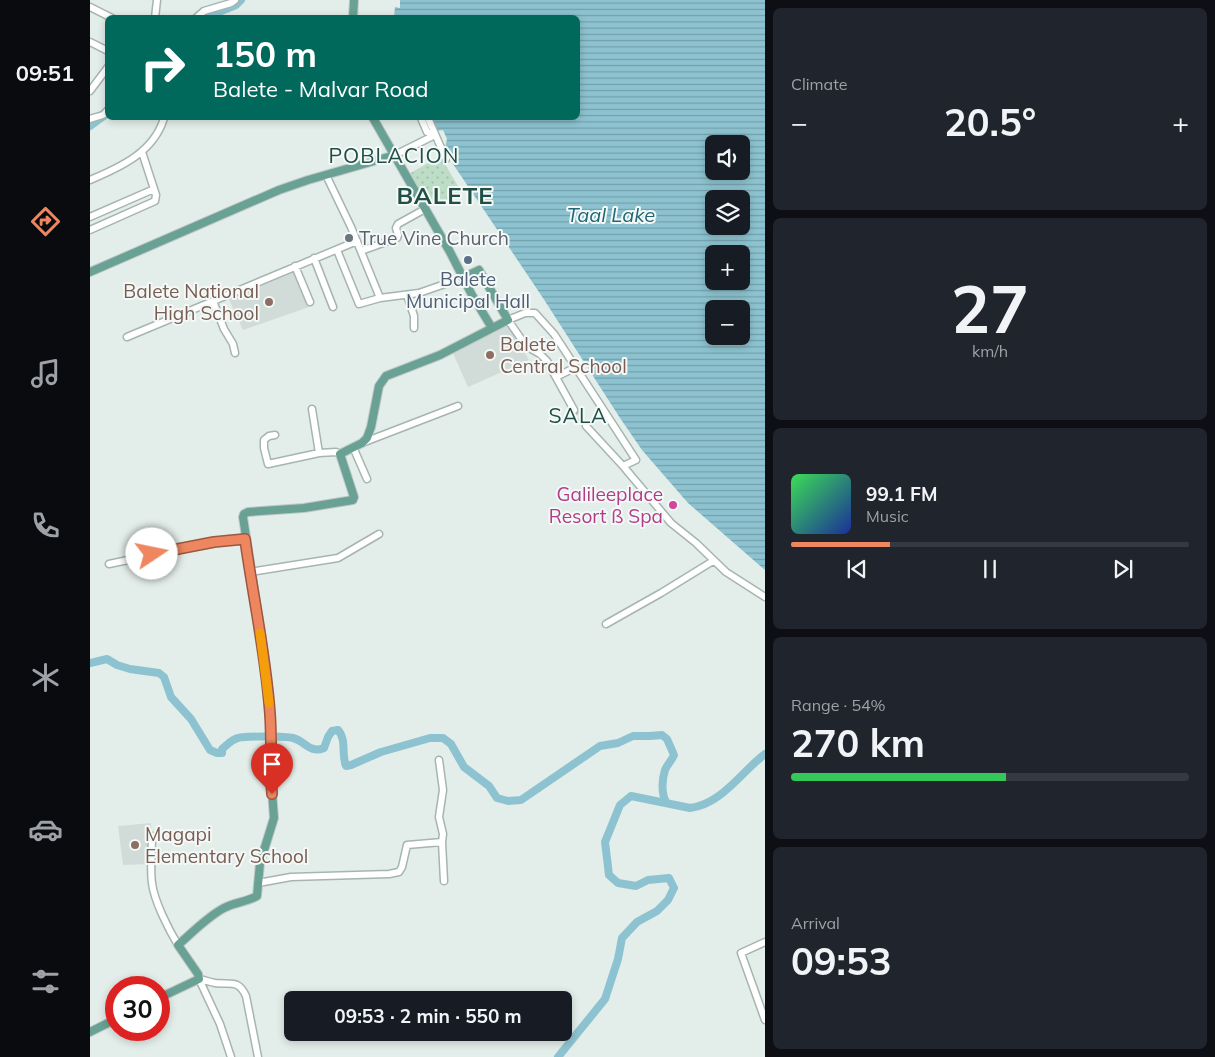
<!DOCTYPE html>
<html lang="en">
<head>
<meta charset="utf-8">
<style>
  body { margin:0; font-family:Mulish,sans-serif; background:#20242c; color:#f1f3f6; height:100vh; display:flex; flex-direction:column; font-size:19px; white-space:nowrap }
  * { box-sizing:border-box; margin:0 }
  p { font-size:16px; color:#9ea1a6 }
  .icon { flex:none; width:28px; height:28px; fill:none; stroke:currentColor; stroke-width:2; stroke-linecap:round; stroke-linejoin:round }
  .map { position:relative; flex:1; overflow:hidden }
  .sheet { display:flex; flex-direction:column; gap:8px; padding:8px; background:#0d0f14; width:450px }
  .sheet>* { flex:none }
  .guide { position:absolute; left:15px; top:15px; width:475px; height:105px; border-radius:8px; box-shadow:0 2px 8px #0003; background:#00695c; color:#fff; overflow:hidden }
  .tools { position:absolute; left:615px; top:135px; display:grid; gap:10px }
  .tools a { display:grid; place-items:center; width:45px; height:45px; border-radius:8px; background:#171b24; box-shadow:0 2px 8px #0003; font-size:25px }
  .speed { position:absolute; left:15px; top:976px; display:flex; gap:10px; font-size:25px; font-weight:700; text-align:center }
  .speed>* { display:grid; place-content:center; width:65px; height:65px; border-radius:50%; background:#171b24; box-shadow:0 2px 8px #0003; line-height:1 }
  .speed .limit { border:8px solid #d22; background:#fff; color:#111 }
  .pin { position:absolute; display:grid; place-items:center; width:42px; height:42px; color:#fff; margin:-51px -21px; border-radius:50% 50% 50% 0; rotate:-45deg; box-shadow:0 0 5px #0007 }
  .pin .icon { rotate:45deg }
  .me { position:absolute; width:55px; margin:-28px; rotate:79deg; stroke-linejoin:round; filter:drop-shadow(0 0 4px #0008) }
  .turn { display:flex; align-items:center; gap:18px; height:105px; padding:0 25px; font-size:22px }
  .turn .icon { width:65px; height:65px; stroke-width:2.5 }
  .turn b { display:block; font-size:35px; line-height:42px }
  .big { font-size:38px; font-weight:700; line-height:1.1 }
  .sheet .widget { flex:1; display:flex; flex-direction:column; justify-content:center; gap:8px; min-width:0; padding:0 18px; border-radius:8px; background:#20242c }
  .sheet .dial { align-items:center; gap:0 }
  .dial b { font-size:65px; line-height:1 }
  .song { display:flex; align-items:center; gap:15px }
  .cover { width:60px; height:60px; border-radius:8px; background:linear-gradient(135deg,hsl(130 70% 55%),hsl(230 70% 35%)) }
  .played { height:5px; border-radius:2px; background:linear-gradient(90deg,#ee8760 25%,#363941 25%) }
  .keys { display:flex; justify-content:space-around; direction:ltr }
  .heat { display:flex; justify-content:space-between; align-items:center; font-size:28px; direction:ltr }
  .charge { height:8px; border-radius:4px; background:linear-gradient(90deg,#34c759 54%,#363941 0) }
  .trip { position:absolute; left:194px; top:991px; width:288px; height:50px; border-radius:8px; background:#171b24; box-shadow:0 2px 8px #0003; font-weight:700; line-height:50px; text-align:center }
  main { display:flex; flex:1; min-height:0 }
  .menu { display:flex; flex-direction:column; width:90px; justify-content:space-around; align-items:center; background:#090b0e; color:#9ea1a6 }
  .menu .icon { width:35px; height:35px }
  .menu .active { color:#ee8760 }
  .menu b { font-size:22px; color:#f1f3f6 }
  .map>svg:first-child { display:block }
  .built { fill:#d1dcd8 }
  .grass { fill:url(#grass-dots) }
  .water { fill:url(#water-rules); fill-rule:evenodd }
  .lines { fill:none; stroke-linecap:round; stroke-linejoin:round }
  .river { stroke:#8dc3d0; stroke-width:8 }
  .minor-tunnel { stroke:#bdcac5; stroke-width:6; stroke-dasharray:6 3; stroke-linecap:butt }
  .minor-casing { stroke:#a6b5b0; stroke-width:9 }
  .major-casing { stroke:#c1c9c7; stroke-width:10 }
  .minor { stroke:#fff; stroke-width:6 }
  .major { stroke:#69a194; stroke-width:8 }
  .route-casing { stroke:#9b583e; stroke-width:12 }
  .route { stroke:#ee8760; stroke-width:9 }
  .slow { stroke:#f59e0b; stroke-width:9 }
  .worship-dot { fill:#6b7280; stroke:#f4f9f7; stroke-width:2 }
  .service-dot { fill:#5c6f8a; stroke:#f4f9f7; stroke-width:2 }
  .education-dot { fill:#8d6e63; stroke:#f4f9f7; stroke-width:2 }
  .hotel-dot { fill:#d1479c; stroke:#f4f9f7; stroke-width:2 }
  .labels { text-anchor:middle; stroke-width:4; stroke-linejoin:round; paint-order:stroke }
  .worship-label { font-size:19px; fill:#5b616d; stroke:#f4f9f7; text-anchor:start }
  .service-label { font-size:19px; fill:#4e5e75; stroke:#f4f9f7 }
  .education-label { font-size:19px; fill:#785e54; stroke:#f4f9f7; text-anchor:start }
  .hotel-label { font-size:19px; fill:#b23c85; stroke:#f4f9f7; text-anchor:end }
  .water-label { font-size:20px; font-style:italic; fill:#1f6678; stroke:#f4f9f7 }
  .quarter-label { font-size:21px; letter-spacing:1px; fill:#204f45; stroke:#f4f9f7 }
  .district-label { font-size:24px; font-weight:bold; letter-spacing:1px; fill:#204f45; stroke:#f4f9f7 }
</style>
</head>
<body>
<main>
<nav class="menu">
<b>09:51</b>
<svg class="icon active" aria-label="directions" viewBox="0 0 24 24"><path d="M12 3l9 9-9 9-9-9zM9 14v-3h6M13 9l2 2-2 2"/></svg>
<svg class="icon" aria-label="music" viewBox="0 0 24 24"><path d="M9 18V5l10-2v13"/><circle cx="6" cy="18" r="3"/><circle cx="16" cy="16" r="3"/></svg>
<svg class="icon" aria-label="phone" viewBox="0 0 24 24"><path d="M5 4h4l2 5-3 2q2 4 5 5l2-3 5 2v4C11 20 4 13 5 4z"/></svg>
<svg class="icon" aria-label="climate" viewBox="0 0 24 24"><path d="M12 3v18M4 7l16 10M4 17L20 7"/></svg>
<svg class="icon" aria-label="car" viewBox="0 0 24 24"><path d="M5 17H2v-5l4-1 3-4h7l3 4 3 1v5h-3M9 17h6M6 11h13"/><circle cx="7" cy="17" r="2"/><circle cx="17" cy="17" r="2"/></svg>
<svg class="icon" aria-label="filters" viewBox="0 0 24 24"><path d="M4 7h16M4 17h16"/><circle cx="9" cy="7" r="2"/><circle cx="15" cy="17" r="2"/></svg>
</nav>
<div class="map">
<svg width="675" height="1057" viewBox="0 0 675 1057">
  <defs>
    <pattern id="grass-dots" width="8" height="8" patternUnits="userSpaceOnUse" patternTransform="scale(1.25)"><rect width="8" height="8" fill="#bdddc7"/><path d="M2 2h.1M6 6h.1" fill="none" stroke="#a2bfac" stroke-width="1.8" stroke-linecap="round"/></pattern>
    <pattern id="water-rules" width="6" height="5" patternUnits="userSpaceOnUse" patternTransform="scale(1.25)"><rect width="6" height="5" fill="#8dc3d0"/><path d="M0 2.5h6" fill="none" stroke="#73a0aa"/></pattern>
  </defs>
  <rect width="100%" height="100%" fill="#e3ede9"/>
  <path class="built" d="M204 270 219 307 153 330 138 297Z
    M418 324 439 360 378 387 362 351Z
    M61 823 60 864 33 865 28 826Z"/>
  <path class="grass" d="M350 156 371 191 352 204 342 202 336 205 319 174Z"/>
  <path class="water" d="M310 0H675V570L598 503 552 450 530 418 453 298 363 164 355 148 357 139 353 130 347 131 341 118H488V18H304L305 7 310 8ZM624 144H651V171H624ZM624 199H651V226H624ZM624 254H651V281H624ZM624 309H651V336H624Z"/>
  <g class="lines">
    <path class="river" d="M114 18 146 5 151 0
      M0 126 18 113
      M0 663 17 659 27 665 40 669 69 673 74 677 81 697 101 719 120 750 127 753H132V749C137 745 142 739 148 738 155 736 195 736 203 738 215 741 220 754 234 748L238 737 242 731 248 730C257 740 251 754 256 766L261 765 291 752 340 738H353L361 744 374 767 399 786 407 798 418 801 431 800 510 746 528 743 543 736H560L572 735 577 739 584 755C582 760 577 765 575 770 572 779 571 793 576 802
      M468 1057 515 999 528 959 532 938 547 922 567 911 578 900 584 888 579 878 558 880 546 886 528 883 519 875 515 842 530 805 541 796 600 808C632 804 651 772 675 754"/>
    <path class="minor-tunnel" d="M484 410 496 426"/>
    <g class="minor-casing">
      <path id="minor" d="M0 7 22 18
        M65 18 67 0
        M106 18 114 11 141 3 145 0
        M0 42 18 51
        M0 91 18 67
        M331 118 337 132 345 135
        M338 118 356 159
        M0 119 13 115 18 110
        M305 155 345 135
        M236 175 261 227 290 298
        M0 180C31 167 64 152 74 118
        M0 217 64 189
        M0 230 65 201 66 195 52 152
        M247 250 269 304 290 298 329 293 372 278
        M271 251 307 238 308 235 306 228 308 224 335 209
        M224 258 243 307
        M205 266 220 302
        M317 295 324 316V328
        M123 301 134 329 143 344 145 353
        M37 337 267 241
        M466 377 486 367
        M222 409 229 453 246 452 250 454
        M484 410 457 361 450 354 436 346 418 320 435 313H445L464 334 546 460 533 466
        M496 426 533 466 581 523 606 543 636 572 675 597
        M185 435 179 436 174 440V448L178 464 229 453
        M272 443 368 406
        M263 447 277 479
        M19 564 124 542 155 539
        M160 572 248 558 289 534
        M516 624 571 593 623 561
        M62 836C62 851 60 868 62 883 64 901 79 930 88 945
        M352 842 354 881
        M168 883 201 877 299 874 309 872 312 867 317 845 352 842 353 834 349 817 353 790 349 760
        M675 942 651 953 675 1020
        M109 979C114 980 120 982 125 983 141 985 148 979 156 996L168 1057
        M109 979 130 1024 141 1057"/>
    </g>
    <g class="major-casing">
      <path id="major" d="M263 18 264 0
        M283 118 360 252 382 295 402 328
        M0 272 189 190 218 180 305 155
        M69 998 109 979 108 974 88 945C103 932 117 917 134 908 145 902 157 902 167 896L170 863 184 818 180 764 182 743 174 656 153 517 154 514 158 512 214 508 263 500 264 497 250 454 272 443 277 438 281 427 289 386 296 376 350 355 418 320 389 270 372 278
        M0 1032 26 1019"/>
    </g>
    <use href="#minor" class="minor"/>
    <use href="#major" class="major"/>
  </g>
  <g class="lines">
    <g class="route-casing">
      <path id="route" d="M62 554 124 542 155 539C163 597 176 655 180 714 182 741 180 767 182 794"/>
    </g>
    <use href="#route" class="route"/>
    <path class="slow" d="M170 633 179 703"/>
  </g>
  <circle class="worship-dot" cx="259" cy="238" r="5"/>
  <circle class="service-dot" cx="378" cy="260" r="5"/>
  <g class="education-dot">
    <circle cx="179" cy="302" r="5"/>
    <circle cx="400" cy="355" r="5"/>
    <circle cx="45" cy="845" r="5"/>
  </g>
  <circle class="hotel-dot" cx="583" cy="505" r="5"/>
  <g class="labels">
    <g class="worship-label">
      <text x="269" y="245">True Vine Church</text>
    </g>
    <g class="service-label">
      <text x="378" y="286">Balete<tspan x="378" dy="22">Municipal Hall</tspan></text>
    </g>
    <g class="education-label">
      <text x="169" y="298" text-anchor="end">Balete National<tspan x="169" dy="22">High School</tspan></text>
      <text x="410" y="351">Balete<tspan x="410" dy="22">Central School</tspan></text>
      <text x="55" y="841">Magapi<tspan x="55" dy="22">Elementary School</tspan></text>
    </g>
    <g class="hotel-label">
      <text x="573" y="501">Galileeplace<tspan x="573" dy="22">Resort ß Spa</tspan></text>
    </g>
    <g class="water-label">
      <text x="521" y="222">Taal Lake</text>
    </g>
    <g class="quarter-label">
      <text x="304" y="163">POBLACION</text>
      <text x="488" y="423">SALA</text>
    </g>
    <g class="district-label">
      <text x="355" y="204">BALETE</text>
    </g>
  </g>
</svg>
<div class="tools">
<a><svg class="icon" aria-label="sound" viewBox="0 0 24 24"><path d="M4 9h4l5-4v14l-5-4H4zM17 9q2 3 0 6"/></svg></a>
<a><svg class="icon" aria-label="layers" viewBox="0 0 24 24"><path d="M12 4l9 5-9 5-9-5zM3 14l9 5 9-5"/></svg></a>
<a>+</a>
<a>−</a>
</div>
<div class="speed"><div class="limit">30</div></div>
<div class="pin" style="left:182px;top:794px;background:#d93025"><svg class="icon" aria-label="arrive" viewBox="0 0 24 24"><path d="M6 21V4h12l-3 4 3 4H6"/></svg></div>
<svg class="me" style="left:62px;top:554px" viewBox="-20 -20 40 40"><circle r="19" fill="#fff"/><path d="M0-13L10 11 0 6-10 11z" fill="#ee8760"/></svg>
<div class="trip">09:53 · 2 min · 550 m</div>
<div class="guide">
<div class="turn"><svg class="icon" aria-label="right" viewBox="0 0 24 24"><path d="M7 20v-9h11M14 6l5 5-5 5"/></svg><div><b>150 m</b>Balete - Malvar Road</div></div>
</div>
</div>
<section class="sheet">
<div class="widget"><p>Climate</p>
<div class="heat"><a>−</a><b class="big">20.5°</b><a>+</a></div>
</div>
<div class="widget dial"><b>27</b><p>km/h</p></div>
<div class="widget">
<div class="song"><i class="cover"></i><div><b>99.1 FM</b><p>Music</p></div></div>
<div class="played"></div>
<div class="keys"><svg class="icon" aria-label="previous" viewBox="0 0 24 24"><path d="M18 5L8 12l10 7zM5 5v14"/></svg><svg class="icon" aria-label="pause" viewBox="0 0 24 24"><path d="M8 5v14M16 5v14"/></svg><svg class="icon" aria-label="next" viewBox="0 0 24 24"><path d="M6 5l10 7-10 7zM19 5v14"/></svg></div>
</div>
<div class="widget"><p>Range · 54%</p><b class="big">270 km</b><div class="charge"></div></div>
<div class="widget"><p>Arrival</p><b class="big">09:53</b></div>
</section>
</main>
</body>
</html>
